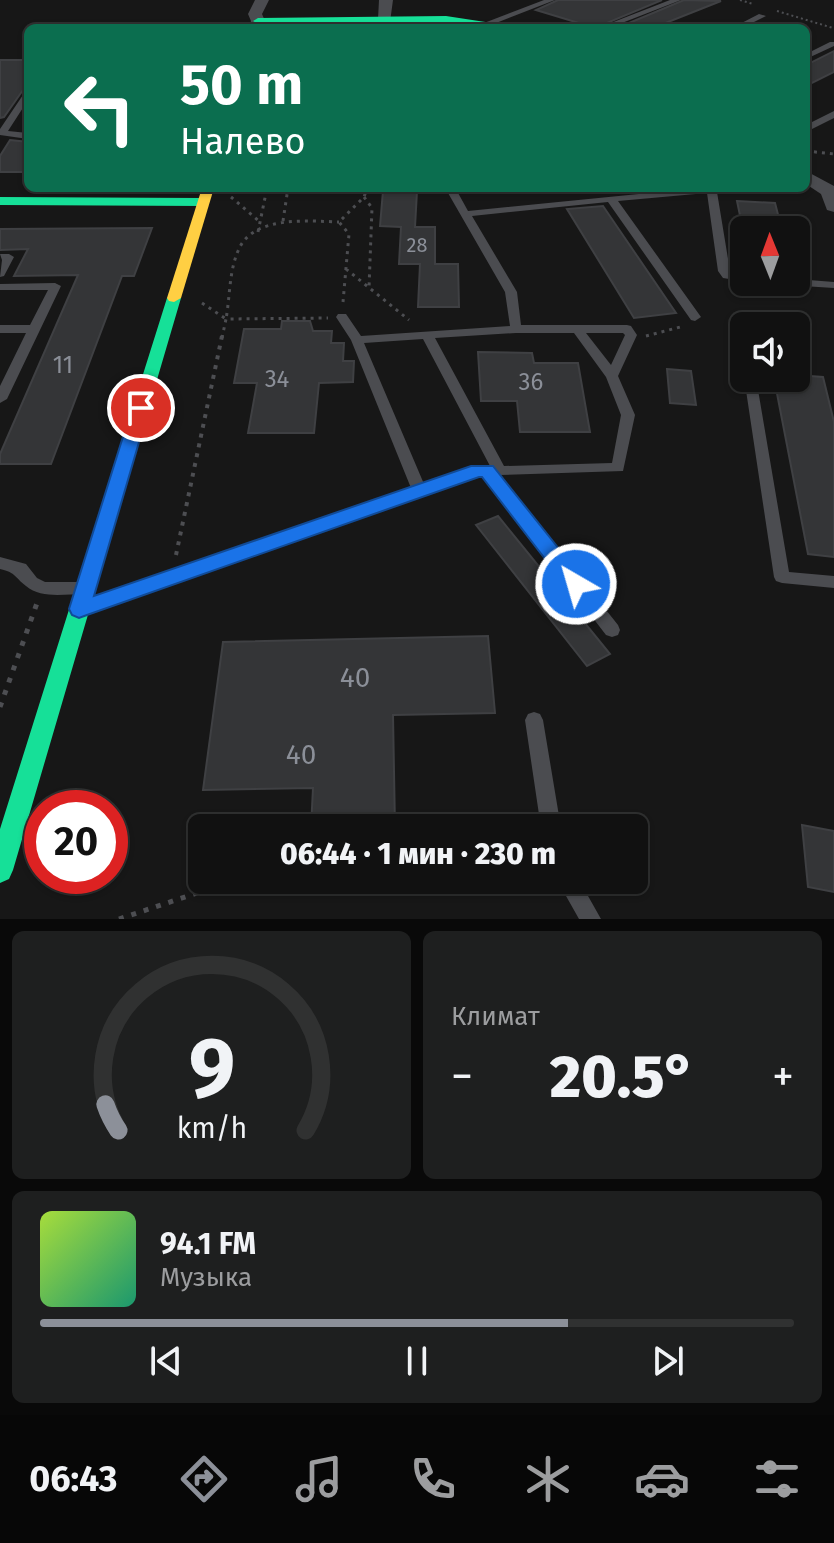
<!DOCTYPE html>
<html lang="ru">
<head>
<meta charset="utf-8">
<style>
  body { margin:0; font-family:"Fira Sans",sans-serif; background:#1e1f1f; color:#f1f3f6; height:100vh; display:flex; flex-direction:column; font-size:30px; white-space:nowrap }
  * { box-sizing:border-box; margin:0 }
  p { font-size:26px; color:#9c9d9f }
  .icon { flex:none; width:44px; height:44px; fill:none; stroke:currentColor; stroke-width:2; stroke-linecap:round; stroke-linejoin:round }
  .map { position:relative; height:919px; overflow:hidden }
  .drawer { display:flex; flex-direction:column; gap:12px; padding:12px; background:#090909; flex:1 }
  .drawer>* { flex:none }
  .top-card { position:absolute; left:24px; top:24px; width:786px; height:168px; border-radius:12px; box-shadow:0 2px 6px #0004,0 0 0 2px #303131; background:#0b6e4f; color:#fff; overflow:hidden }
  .needle { width:52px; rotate:359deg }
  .tools { position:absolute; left:730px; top:216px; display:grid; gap:16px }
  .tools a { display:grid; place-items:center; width:80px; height:80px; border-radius:12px; background:#111; box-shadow:0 2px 6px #0004,0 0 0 2px #303131; font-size:40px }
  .speed { position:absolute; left:24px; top:790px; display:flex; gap:16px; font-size:40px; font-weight:700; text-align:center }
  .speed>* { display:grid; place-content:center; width:104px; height:104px; border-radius:50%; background:#111; box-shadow:0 2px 6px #0004,0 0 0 2px #303131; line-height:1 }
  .speed .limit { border:12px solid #d22; background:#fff; color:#111 }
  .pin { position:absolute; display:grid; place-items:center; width:68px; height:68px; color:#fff; margin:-34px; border:4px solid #fff; border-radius:50%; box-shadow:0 2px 8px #0007 }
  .me { position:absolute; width:88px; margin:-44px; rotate:322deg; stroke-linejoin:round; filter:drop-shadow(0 0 6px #0008) }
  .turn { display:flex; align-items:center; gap:28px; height:168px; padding:0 24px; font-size:36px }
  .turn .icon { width:104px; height:104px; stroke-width:2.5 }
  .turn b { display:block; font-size:56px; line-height:68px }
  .big { font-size:60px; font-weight:800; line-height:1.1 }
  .drawer .widget { flex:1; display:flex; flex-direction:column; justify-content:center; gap:12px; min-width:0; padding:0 28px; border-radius:12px; background:#1e1f1f }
  .drawer .dial { align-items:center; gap:0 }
  .dial svg { height:208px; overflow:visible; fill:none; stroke:#303131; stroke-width:7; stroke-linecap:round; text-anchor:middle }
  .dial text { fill:#f1f3f6; stroke:none }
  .song { display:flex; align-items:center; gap:24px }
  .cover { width:96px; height:96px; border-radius:12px; background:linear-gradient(135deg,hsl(80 70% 55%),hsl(160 70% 35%)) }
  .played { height:8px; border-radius:4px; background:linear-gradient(90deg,#8c9099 70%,#303131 70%) }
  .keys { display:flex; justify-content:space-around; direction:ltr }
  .heat { display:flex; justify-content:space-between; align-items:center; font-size:44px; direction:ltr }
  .drawer .tiles { flex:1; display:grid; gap:12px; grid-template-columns:1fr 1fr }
  .widget:last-child { grid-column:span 2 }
  .trip { position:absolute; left:188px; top:814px; width:460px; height:80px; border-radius:12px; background:#111; box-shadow:0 2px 6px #0004,0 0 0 2px #303131; font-weight:800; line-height:80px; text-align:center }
  .menu { display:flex; height:128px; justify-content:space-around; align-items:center; background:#070707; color:#9c9d9f }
  .menu .icon { width:56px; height:56px }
  .menu .on { color:#8c9099 }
  .menu b { font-size:36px; color:#f1f3f6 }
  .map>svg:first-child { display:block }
  .building { fill:#343537; stroke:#3f4043; stroke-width:2 }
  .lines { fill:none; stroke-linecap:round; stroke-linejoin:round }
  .path-far3 { stroke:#4d4e52; stroke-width:2; stroke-dasharray:2 3; stroke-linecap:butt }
  .path-far2 { stroke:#4d4e52; stroke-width:3; stroke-dasharray:3 5; stroke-linecap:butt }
  .path-far1 { stroke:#4d4e52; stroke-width:4; stroke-dasharray:4 6; stroke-linecap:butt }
  .path { stroke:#4d4e52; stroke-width:5; stroke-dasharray:5 8; stroke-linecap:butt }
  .lane { fill:#4b4c50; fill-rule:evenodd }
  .street { fill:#4b4c50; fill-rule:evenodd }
  .fast { fill:#16e098; fill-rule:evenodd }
  .slow { fill:#ffcf43; fill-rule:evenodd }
  .route { fill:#1a73e8; stroke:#114b97; stroke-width:2 }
  .labels { text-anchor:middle; stroke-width:8; stroke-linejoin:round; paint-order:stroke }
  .far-number-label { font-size:20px; fill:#8b8f98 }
  .number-label { font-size:24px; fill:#8b8f98 }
  .near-number-label { font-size:28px; fill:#8b8f98 }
</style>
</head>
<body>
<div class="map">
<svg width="834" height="919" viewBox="0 0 834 919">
  <rect width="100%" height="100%" fill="#171717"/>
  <path class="building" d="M558 0H662L595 28 536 10Z
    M684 0 721 1 653 28H617Z
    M834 51V72L806 86V65Z
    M0 60H28V88L23 90 4 117 0 118Z
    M10 140 28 142V172H0V156Z
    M383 191H417L415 227H435V264H458L459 307H418L420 264H399L401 227 380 226Z
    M737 201 775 203 782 230H743Z
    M603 206 676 313 634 318 567 209Z
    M152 228 134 276H122L51 464H0V454L78 275 14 276 28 249 0 250V229Z
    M282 321H310L313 331H332L331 343H344L343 361H354L353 382 319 383 314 433H248L257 383H234L244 329H281Z
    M478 352 532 353 534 363H578L590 432H520L517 401H481Z
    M667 369 691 371 696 405 670 403Z
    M796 375 823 377 834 422V557L808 554 774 378H796Z
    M498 516 610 654 587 666 476 525Z
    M488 636 495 713 393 715 395 828H311L313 788 203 790 223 642Z
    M802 825 834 831V892L808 887Z"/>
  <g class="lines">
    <path class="path-far3" d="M740 0 753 4
      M777 11 833 28"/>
    <path class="path-far2" d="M806 151 834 154
      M412 188 440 191
      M231 197 260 222
      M364 197 372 208 369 288
      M283 221 288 188
      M258 232 267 188
      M346 269 409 320
      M343 302 349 234 339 222 364 197 367 188
      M202 303 226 319C230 297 229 272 238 251 252 215 308 221 339 222
      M646 336 684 326
      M222 338 226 319 328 318"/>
    <path class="path-far1" d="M176 555 222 336"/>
    <path class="path" d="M0 707 37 603
      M431 880 551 893
      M119 919 236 880"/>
    <path class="lane" d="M544 0H555L491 25 484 23Z
      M670 0H681L609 28H598Z
      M759 14 766 16 742 28H732Z
      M830 42H834V46L806 59V54Z
      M28 91V100L8 131 28 133V139L0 135V129L25 92Z
      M834 111V118L806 132V125Z
      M699 188H736L731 191 717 192 730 271 731 274 744 277V282H748L723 278 718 271 707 193 618 201 701 317 695 321 691 320 608 202 472 216 517 292 521 325H627L631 326 637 335 618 376 635 415 623 471 499 475 618 625 620 630 618 635 612 637 606 635 484 476H478L92 612 86 613 80 612 78 607 80 602 411 488 351 340 336 317 338 314H346L361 336 510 326 505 292 448 193 449 191H457L468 211ZM516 333H574L606 377 621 415 612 463 504 466 435 338ZM586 333H623L625 335 611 365ZM423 339 490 466H477L424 484 364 343Z
      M0 254H9L14 257 4 276 0 277 2 260Z
      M796 279 834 282V288L787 285 781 282H796Z
      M55 283 61 286 7 399 0 403V386L26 333H0V325H30L48 290H0V284Z
      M744 377 756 378 789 572 834 576V588L782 583 776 581 774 577Z
      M0 557 26 564 37 578 45 582H83L89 584 91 588 89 592 83 594C65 594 41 599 26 586 14 577 17 573 0 569Z
      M534 712 540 714 543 720 561 828H541L525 720 528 714Z
      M557 880H579L601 919H579Z"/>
    <path class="street" d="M255 0H269L262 14 265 21 263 28H249L251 21 248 14Z
      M379 0H393L390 22 378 19Z
      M806 171 834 186V212L827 210 821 194 806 184Z"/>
    <path class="fast" d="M446 16 525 28 446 22 258 24 253 21 258 18Z
      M0 197 203 198 209 202 203 206 0 205Z
      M174 294 181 298 13 870 9 879 0 883V829L167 298Z"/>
    <path class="slow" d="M202 188H214L181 298 174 302 169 301 167 298Z"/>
  </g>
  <path class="route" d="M141 402 149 408 94 596 471 466H493L587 584 584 590H569L482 477H479L87 615 79 618 72 615 69 609 132 408Z"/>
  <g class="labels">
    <g class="far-number-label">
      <text x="417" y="252">28</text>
    </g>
    <g class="number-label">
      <text x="63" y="373">11</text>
      <text x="277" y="387">34</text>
      <text x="531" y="390">36</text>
    </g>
    <g class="near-number-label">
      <text x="355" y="687">40</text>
      <text x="301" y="764">40</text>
    </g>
  </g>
</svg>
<div class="tools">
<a><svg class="needle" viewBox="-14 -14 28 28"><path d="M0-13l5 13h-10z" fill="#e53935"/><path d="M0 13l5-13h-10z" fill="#9c9d9f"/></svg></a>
<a><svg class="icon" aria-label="sound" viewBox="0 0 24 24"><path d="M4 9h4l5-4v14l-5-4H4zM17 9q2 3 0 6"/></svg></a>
</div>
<div class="speed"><div class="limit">20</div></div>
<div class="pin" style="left:141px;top:408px;background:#d93025"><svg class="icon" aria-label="arrive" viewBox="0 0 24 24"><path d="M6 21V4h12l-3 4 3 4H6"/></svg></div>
<svg class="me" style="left:576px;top:584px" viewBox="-20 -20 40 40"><circle r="17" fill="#1a73e8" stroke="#fff" stroke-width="3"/><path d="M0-11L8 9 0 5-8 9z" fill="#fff"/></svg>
<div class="trip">06:44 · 1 мин · 230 m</div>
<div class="top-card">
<div class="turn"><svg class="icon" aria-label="left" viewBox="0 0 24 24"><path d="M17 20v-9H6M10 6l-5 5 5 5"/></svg><div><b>50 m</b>Налево</div></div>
</div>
</div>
<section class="drawer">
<div class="tiles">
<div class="widget dial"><svg viewBox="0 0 100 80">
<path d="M14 69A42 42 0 1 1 86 69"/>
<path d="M14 69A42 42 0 0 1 9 59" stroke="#8c9099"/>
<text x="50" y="56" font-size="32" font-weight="700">9</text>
<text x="50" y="72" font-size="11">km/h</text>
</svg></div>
<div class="widget"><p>Климат</p>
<div class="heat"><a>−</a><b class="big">20.5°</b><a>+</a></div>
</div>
<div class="widget">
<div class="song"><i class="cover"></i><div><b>94.1 FM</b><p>Музыка</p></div></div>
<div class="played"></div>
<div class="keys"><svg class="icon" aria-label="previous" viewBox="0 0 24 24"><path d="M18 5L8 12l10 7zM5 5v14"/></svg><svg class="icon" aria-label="pause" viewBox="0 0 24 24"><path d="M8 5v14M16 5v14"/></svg><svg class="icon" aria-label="next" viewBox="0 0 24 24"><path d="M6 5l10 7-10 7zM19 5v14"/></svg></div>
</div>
</div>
</section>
<nav class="menu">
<b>06:43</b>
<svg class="icon on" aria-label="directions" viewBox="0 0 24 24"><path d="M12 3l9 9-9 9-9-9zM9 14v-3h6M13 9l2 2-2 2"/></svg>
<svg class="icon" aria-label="music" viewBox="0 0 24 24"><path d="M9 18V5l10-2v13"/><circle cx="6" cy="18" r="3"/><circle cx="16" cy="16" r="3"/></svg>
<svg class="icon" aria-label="phone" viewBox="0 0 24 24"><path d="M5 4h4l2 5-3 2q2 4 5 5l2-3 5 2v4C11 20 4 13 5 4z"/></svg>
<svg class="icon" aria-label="climate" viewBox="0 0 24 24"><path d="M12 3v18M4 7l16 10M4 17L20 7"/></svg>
<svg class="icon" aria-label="car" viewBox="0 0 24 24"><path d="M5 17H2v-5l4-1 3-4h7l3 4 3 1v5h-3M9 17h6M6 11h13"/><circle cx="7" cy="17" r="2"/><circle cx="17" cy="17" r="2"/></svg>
<svg class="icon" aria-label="filters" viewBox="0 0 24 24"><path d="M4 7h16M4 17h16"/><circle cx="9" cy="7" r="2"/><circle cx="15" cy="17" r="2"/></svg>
</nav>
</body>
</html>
